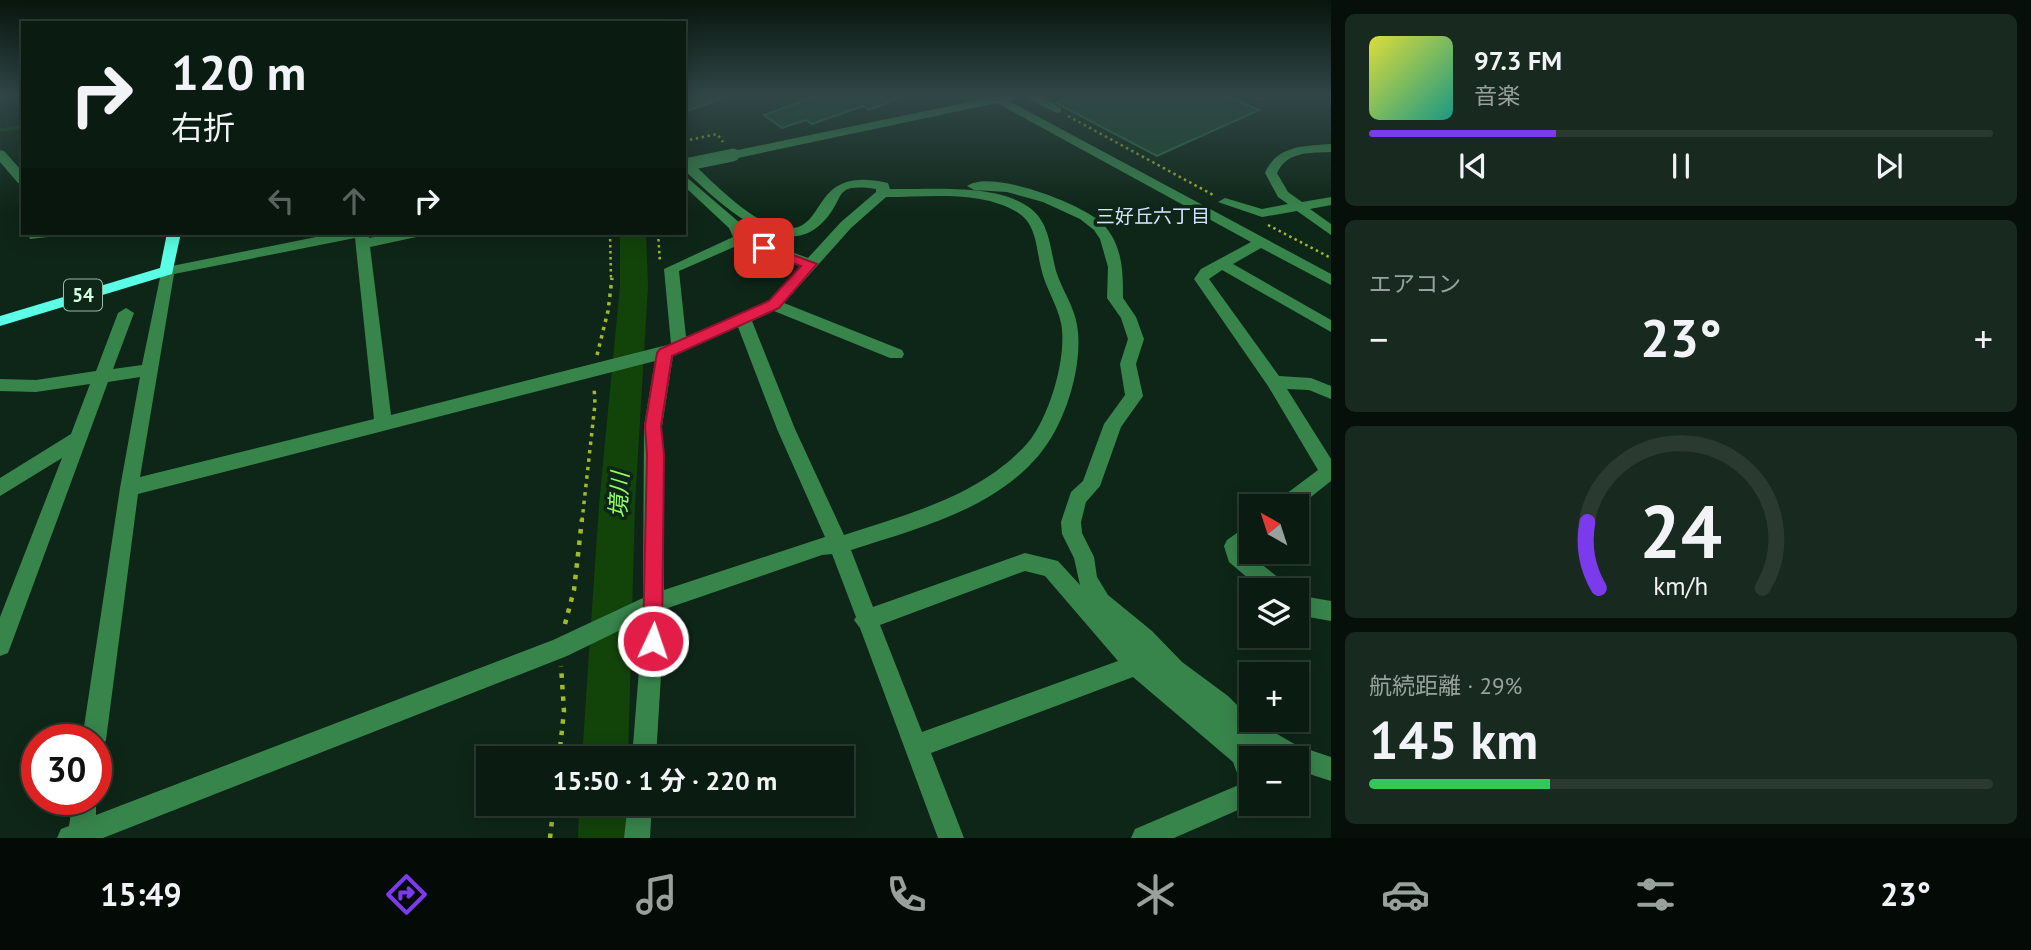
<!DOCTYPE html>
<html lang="ja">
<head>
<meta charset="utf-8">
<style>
  body { margin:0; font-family:"PT Sans","Noto Sans JP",sans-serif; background:#18291f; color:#f1f3f6; height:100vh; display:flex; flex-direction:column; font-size:26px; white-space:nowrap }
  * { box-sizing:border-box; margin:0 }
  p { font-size:23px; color:#99a19f }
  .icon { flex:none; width:38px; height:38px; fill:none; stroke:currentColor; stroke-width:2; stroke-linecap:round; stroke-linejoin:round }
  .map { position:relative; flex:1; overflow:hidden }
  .details { display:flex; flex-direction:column; gap:14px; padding:14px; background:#060f09; width:700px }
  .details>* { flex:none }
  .top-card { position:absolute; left:21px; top:21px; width:665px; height:214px; border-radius:0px; box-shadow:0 4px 18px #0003,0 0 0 2px #2a3a31; background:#0a1c11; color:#f1f3f6; overflow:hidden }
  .needle { width:46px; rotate:321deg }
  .tools { position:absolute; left:1239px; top:494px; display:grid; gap:14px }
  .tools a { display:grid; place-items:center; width:70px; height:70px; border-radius:0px; background:#0a1c11; box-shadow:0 4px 18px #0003,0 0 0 2px #2a3a31; font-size:35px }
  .speed { position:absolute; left:21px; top:724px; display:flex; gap:14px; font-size:35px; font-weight:700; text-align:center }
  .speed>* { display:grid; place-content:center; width:91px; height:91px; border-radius:50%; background:#0a1c11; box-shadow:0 4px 18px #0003,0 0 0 2px #2a3a31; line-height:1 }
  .speed .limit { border:10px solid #d22; background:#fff; color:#111 }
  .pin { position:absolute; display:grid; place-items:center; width:60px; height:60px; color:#fff; margin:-30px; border-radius:14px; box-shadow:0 4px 10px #0006 }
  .me { position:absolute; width:77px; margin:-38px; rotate:3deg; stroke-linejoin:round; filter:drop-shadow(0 0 5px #0008) }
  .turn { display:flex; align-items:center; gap:24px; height:147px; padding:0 35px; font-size:32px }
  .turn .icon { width:91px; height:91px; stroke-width:2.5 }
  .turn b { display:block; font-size:49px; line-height:60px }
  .lanes { display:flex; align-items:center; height:66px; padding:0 35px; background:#0003; justify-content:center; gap:35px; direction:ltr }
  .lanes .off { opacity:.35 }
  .big { font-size:52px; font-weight:700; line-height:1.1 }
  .details .widget { flex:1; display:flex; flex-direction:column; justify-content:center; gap:10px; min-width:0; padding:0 24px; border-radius:10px; background:#18291f }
  .details .dial { align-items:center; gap:0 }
  .dial svg { height:182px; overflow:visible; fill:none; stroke:#2a3a31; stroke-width:7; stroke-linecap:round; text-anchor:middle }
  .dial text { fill:#f1f3f6; stroke:none }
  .song { display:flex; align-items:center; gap:21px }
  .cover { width:84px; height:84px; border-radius:10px; background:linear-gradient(135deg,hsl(60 70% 55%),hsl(170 70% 35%)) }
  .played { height:7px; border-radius:4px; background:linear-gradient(90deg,#7c3aed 30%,#2a3a31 30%) }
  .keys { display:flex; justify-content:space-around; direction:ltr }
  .heat { display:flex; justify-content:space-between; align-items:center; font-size:38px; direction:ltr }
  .charge { height:10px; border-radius:5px; background:linear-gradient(90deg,#34c759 29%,#2a3a31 0) }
  .trip { position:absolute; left:476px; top:746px; width:378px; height:70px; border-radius:0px; background:#0a1c11; box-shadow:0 4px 18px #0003,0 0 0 2px #2a3a31; font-weight:700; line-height:70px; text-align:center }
  .dock { display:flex; height:112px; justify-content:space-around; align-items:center; background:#040b07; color:#99a19f }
  .dock .icon { width:49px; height:49px }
  .dock .selected { color:#7c3aed }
  .dock b { font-size:32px; color:#f1f3f6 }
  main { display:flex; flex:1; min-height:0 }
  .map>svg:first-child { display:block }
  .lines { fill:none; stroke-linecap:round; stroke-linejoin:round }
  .stream { stroke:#124409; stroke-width:3.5 }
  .river { fill:#124409; fill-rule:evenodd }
  .building { fill:#1a472d; stroke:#2b7349; stroke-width:2 }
  .path-far2 { stroke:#a3b92c; stroke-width:2.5; stroke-dasharray:2.5 3.5; stroke-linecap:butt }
  .path-far1 { stroke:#a3b92c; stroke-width:3.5; stroke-dasharray:3.5 5; stroke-linecap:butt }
  .path { stroke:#a3b92c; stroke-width:4.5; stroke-dasharray:4.5 7; stroke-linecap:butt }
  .minor { fill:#38854c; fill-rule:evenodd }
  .major { fill:#5affe5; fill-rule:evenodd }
  .minor-bridge { stroke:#38854c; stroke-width:13 }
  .route { fill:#e11d48; stroke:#92132f; stroke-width:2 }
  .labels { text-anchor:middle; stroke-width:7; stroke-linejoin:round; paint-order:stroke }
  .far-neighbourhood-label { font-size:19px; fill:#d5e6ff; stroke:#0e2617 }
  .shield { fill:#0e2617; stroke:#98bea5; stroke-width:2 }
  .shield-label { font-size:19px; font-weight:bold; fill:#d3ffe2 }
  .water-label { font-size:23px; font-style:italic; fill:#93ff61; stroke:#0e2617 }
</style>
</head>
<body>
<main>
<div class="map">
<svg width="1331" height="838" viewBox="0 0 1331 838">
  <rect width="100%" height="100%" fill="#0e2617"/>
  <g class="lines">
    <path class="stream" d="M0 130 23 127"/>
    <path class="river" d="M620 233H646L648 286 635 505 628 758H582L599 505 620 286Z
      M579 803H627L626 838H578Z"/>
  </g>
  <path class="building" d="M684 95H726L727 97 684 112Z
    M819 95H906V96L869 110 863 106 812 124 806 120 782 128 764 115Z
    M1076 95H1226L1259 110 1157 156 1056 103Z"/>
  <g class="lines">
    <path class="path-far2" d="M1068 116 1215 196
      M684 141 717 134 723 142
      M1268 225 1331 258
      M610 233 611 279
      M658 233 660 262"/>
    <path class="path-far1" d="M597 355 608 311 612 278
      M582 521 595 404 594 386"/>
    <path class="path" d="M565 624 574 590 582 519
      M559 758 564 711 561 666
      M550 838 554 803"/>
    <path class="minor" d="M985 95H1036L1061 108V112L1057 113 1024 97 1009 101 1331 274V285L1261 248 1233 264 1331 320V332L1222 270 1209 279 1279 376 1311 378 1331 386V399L1309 390 1287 389 1331 459V481L1297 508 1276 506 1278 500 1318 470 1268 386 1194 279 1201 269 1251 242 997 103 733 159 727 155 733 151 988 98Z
      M1256 95H1267L1260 100 1256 99Z
      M1331 144V152C1310 153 1287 151 1277 173L1288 192 1302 202 1331 197V205L1310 209 1331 224V235L1297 211 1262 217 1218 202 1225 198 1262 209 1288 204 1278 197 1265 173C1277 145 1304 146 1331 144Z
      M0 150 4 151 23 172V184L18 183 0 162Z
      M684 159C694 163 702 172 709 179 729 197 757 225 785 228 829 233 808 164 888 183L890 189C930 190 997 183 1030 208 1050 223 1050 249 1056 271 1062 290 1074 306 1077 325 1084 365 1065 425 1039 455 993 510 916 529 851 550L873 607 1025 553 1058 561 1080 585 1074 558 1062 534 1061 522 1071 492 1083 481 1104 424 1125 395 1120 364 1128 339 1121 318 1107 298 1108 267 1100 239 1094 230 1080 219 1043 202 1007 192 974 190 967 186C990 168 1086 205 1104 225 1123 247 1123 272 1123 298L1136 317 1144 339 1136 364 1143 396 1121 427 1100 486 1086 502 1081 522 1082 533 1094 557 1097 577 1108 595 1152 631 1182 662 1228 696 1251 719 1298 746 1331 757V781L1297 770V758H1271L1251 746 1255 758H1251V803H1254L1174 838H1131L1135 829 1241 784 1233 762 1133 677 931 753 964 838H938L860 628 854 620 856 617 832 554 822 555 665 609 656 758H632L643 619 567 656 103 838H57L61 829 69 826 73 800H96V797V815L553 640 643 598 644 426 655 361 138 494 106 740 102 748 96 751V740H82L120 488 140 377 108 382 11 645 8 653 0 656V617L62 458 0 496V478L71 434 90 384 36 392 0 391V379L36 380 96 371 118 313 126 308 134 313 113 369 142 365 162 268 336 233H368L369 238 396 233H423L421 236 370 247 391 415 671 344 664 269 733 237 729 228 684 186V175L740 223 747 236 808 258 841 222 876 192V189C831 183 847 197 824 221 782 267 716 199 684 170ZM886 197C927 197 981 190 1017 212 1037 224 1036 248 1041 268 1045 287 1057 304 1061 323 1068 357 1048 423 1024 447 976 497 908 514 844 535L795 429 752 321 774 311 890 358H902L904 354 902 350 784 303 851 228ZM355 238 374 419 140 477 174 274ZM741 244 801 266 769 301 686 337 679 271ZM738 327 777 429 825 537 664 590 662 426 673 356ZM1025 571 1045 576 1118 661 922 732 880 625Z
      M28 233H59L57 236 30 239Z
      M1251 523V544L1245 551 1285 583 1288 590H1262L1229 562 1224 546 1227 540Z
      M1297 595 1331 601V621L1297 615Z
      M628 803H652L650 838H624Z"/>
    <path class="major" d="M167 233H181L172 274 0 326V316L160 268Z"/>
    <path class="minor-bridge" d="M684 165 733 155"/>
  </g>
  <linearGradient id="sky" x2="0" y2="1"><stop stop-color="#08150d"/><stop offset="0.45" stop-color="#304747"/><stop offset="1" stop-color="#304747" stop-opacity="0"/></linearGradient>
  <rect width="1331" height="212" fill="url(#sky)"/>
  <path class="route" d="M764 244 817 264 779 308 672 356 661 426 664 455 662 641 660 648 653 651 646 648 643 641 647 455 645 426 657 353 660 349 769 301 801 266 759 251 758 248Z"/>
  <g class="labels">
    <g class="far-neighbourhood-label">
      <text x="1153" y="223">三好丘六丁目</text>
    </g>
    <rect class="shield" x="64" y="279.5" width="38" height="31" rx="5"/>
    <g class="shield-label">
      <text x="83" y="302">54</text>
    </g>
    <g class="water-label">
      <text transform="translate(619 495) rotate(-87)" y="8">境川</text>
    </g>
  </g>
</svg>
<div class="tools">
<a><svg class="needle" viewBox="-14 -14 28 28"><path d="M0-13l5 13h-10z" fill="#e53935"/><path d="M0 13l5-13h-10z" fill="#99a19f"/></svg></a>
<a><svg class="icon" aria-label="layers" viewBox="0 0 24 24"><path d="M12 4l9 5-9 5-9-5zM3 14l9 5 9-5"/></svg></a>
<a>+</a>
<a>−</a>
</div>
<div class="speed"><div class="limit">30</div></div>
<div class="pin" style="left:764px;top:248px;background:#d93025"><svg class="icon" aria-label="arrive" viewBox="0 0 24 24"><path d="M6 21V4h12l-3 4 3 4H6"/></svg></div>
<svg class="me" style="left:653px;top:641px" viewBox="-20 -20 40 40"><circle r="17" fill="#e11d48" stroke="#fff" stroke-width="3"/><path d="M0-11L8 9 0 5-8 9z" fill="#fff"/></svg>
<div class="trip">15:50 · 1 分 · 220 m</div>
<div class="top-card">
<div class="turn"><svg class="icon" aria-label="right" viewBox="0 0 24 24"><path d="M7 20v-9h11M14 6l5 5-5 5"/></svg><div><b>120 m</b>右折</div></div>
<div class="lanes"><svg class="icon off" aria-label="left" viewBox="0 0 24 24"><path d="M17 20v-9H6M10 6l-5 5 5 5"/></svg><svg class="icon off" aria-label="ahead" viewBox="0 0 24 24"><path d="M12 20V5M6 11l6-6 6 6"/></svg><svg class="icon" aria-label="right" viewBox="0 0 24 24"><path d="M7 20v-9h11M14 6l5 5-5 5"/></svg></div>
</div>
</div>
<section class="details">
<div class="widget">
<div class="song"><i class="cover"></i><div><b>97.3 FM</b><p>音楽</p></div></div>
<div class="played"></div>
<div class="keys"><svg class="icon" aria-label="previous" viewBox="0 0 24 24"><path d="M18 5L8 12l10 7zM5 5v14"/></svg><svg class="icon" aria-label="pause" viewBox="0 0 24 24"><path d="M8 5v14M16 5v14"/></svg><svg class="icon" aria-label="next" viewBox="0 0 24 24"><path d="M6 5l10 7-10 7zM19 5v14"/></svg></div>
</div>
<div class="widget"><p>エアコン</p>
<div class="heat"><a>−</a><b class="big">23°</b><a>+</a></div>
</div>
<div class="widget dial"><svg viewBox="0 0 100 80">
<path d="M14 69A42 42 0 1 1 86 69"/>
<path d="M14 69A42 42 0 0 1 9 40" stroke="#7c3aed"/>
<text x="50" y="56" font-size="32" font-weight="700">24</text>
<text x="50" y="72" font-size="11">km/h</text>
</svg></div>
<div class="widget"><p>航続距離 · 29%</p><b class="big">145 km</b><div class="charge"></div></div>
</section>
</main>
<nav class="dock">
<b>15:49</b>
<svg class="icon selected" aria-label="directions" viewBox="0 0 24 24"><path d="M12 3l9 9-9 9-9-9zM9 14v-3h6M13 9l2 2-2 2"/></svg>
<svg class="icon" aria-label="music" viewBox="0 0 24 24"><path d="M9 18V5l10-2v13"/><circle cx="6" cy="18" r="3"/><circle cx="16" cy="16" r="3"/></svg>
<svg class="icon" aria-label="phone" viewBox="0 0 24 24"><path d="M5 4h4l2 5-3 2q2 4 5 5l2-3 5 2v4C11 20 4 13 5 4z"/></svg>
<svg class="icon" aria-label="climate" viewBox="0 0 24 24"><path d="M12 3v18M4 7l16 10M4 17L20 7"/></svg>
<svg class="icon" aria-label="car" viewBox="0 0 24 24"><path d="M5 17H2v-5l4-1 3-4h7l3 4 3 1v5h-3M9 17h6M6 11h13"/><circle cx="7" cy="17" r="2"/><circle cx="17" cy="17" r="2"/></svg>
<svg class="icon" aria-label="filters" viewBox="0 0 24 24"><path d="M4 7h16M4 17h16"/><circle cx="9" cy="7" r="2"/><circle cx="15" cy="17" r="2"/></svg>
<b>23°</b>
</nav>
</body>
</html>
